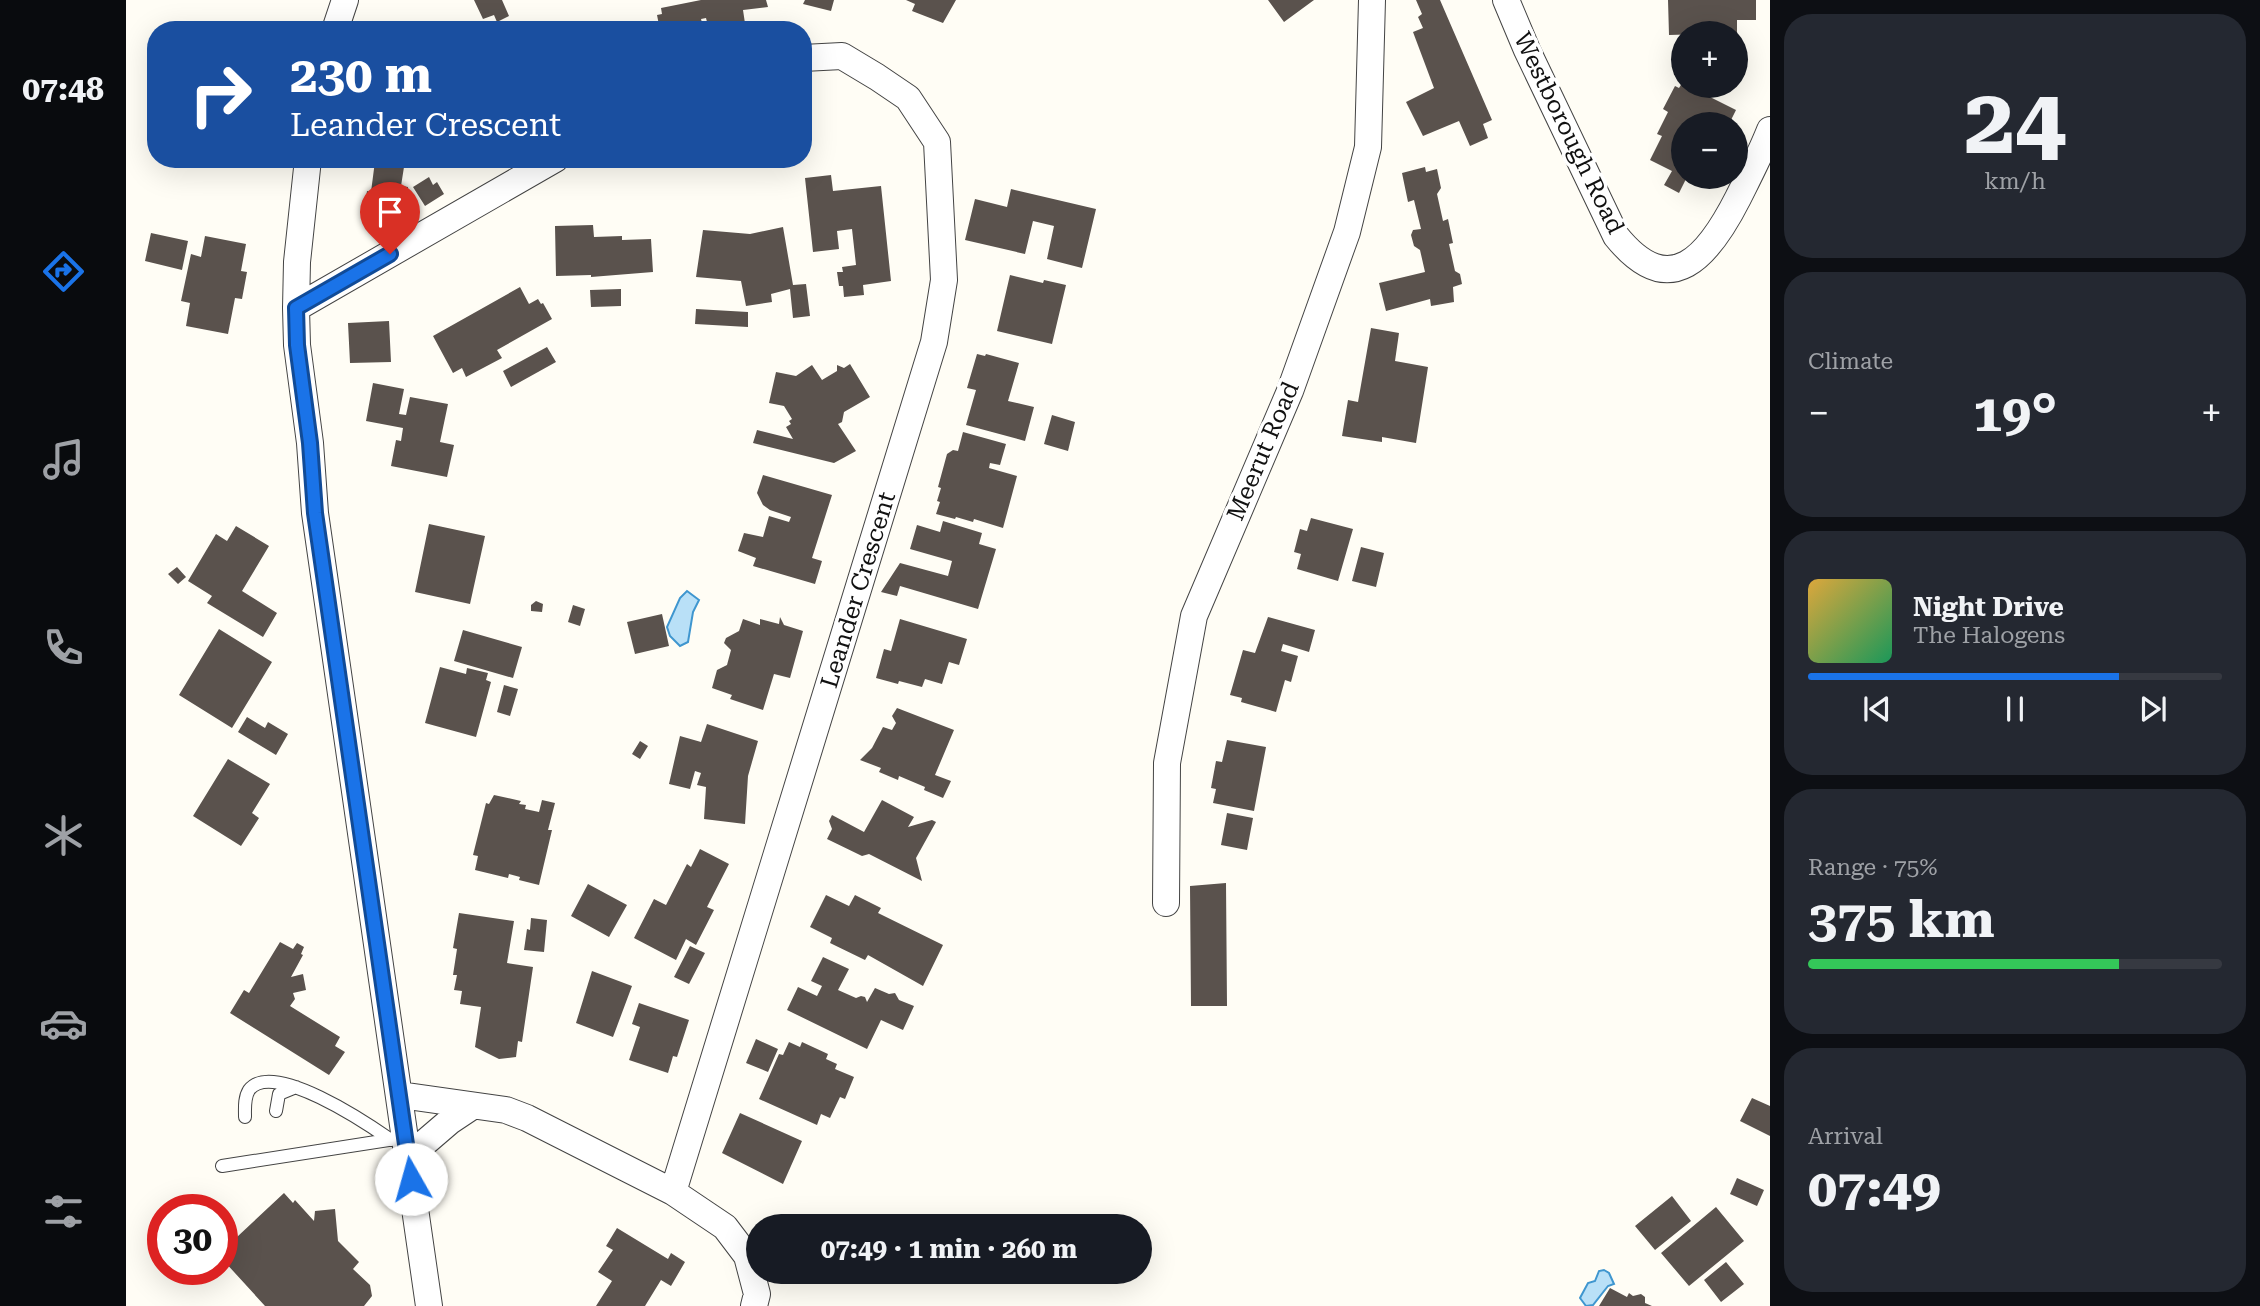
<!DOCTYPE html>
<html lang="en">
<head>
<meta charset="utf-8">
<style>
  body { margin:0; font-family:"Roboto Serif",serif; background:#242831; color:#f1f3f6; height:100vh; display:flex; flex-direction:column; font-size:26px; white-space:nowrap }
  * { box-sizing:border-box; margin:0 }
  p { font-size:23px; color:#9ea1a6 }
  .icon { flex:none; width:38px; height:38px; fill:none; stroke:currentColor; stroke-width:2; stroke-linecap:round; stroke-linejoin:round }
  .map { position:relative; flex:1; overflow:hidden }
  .details { display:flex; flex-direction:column; gap:14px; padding:14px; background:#0d0f14; width:490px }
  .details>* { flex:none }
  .hud { position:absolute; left:21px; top:21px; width:665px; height:147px; border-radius:28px; box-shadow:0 7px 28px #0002; background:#1a4fa0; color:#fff; overflow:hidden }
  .buttons { position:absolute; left:1545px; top:21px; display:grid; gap:14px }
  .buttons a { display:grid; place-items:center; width:77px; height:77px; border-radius:50%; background:#171b24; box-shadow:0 7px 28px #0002; font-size:35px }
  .speed { position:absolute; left:21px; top:1194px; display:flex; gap:14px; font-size:35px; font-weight:700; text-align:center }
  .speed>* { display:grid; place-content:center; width:91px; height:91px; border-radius:50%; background:#171b24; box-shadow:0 7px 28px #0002; line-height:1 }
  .speed .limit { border:10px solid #d22; background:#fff; color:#111 }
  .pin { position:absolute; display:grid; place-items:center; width:60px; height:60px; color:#fff; margin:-72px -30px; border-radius:50% 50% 50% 0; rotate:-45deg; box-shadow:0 0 7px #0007 }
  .pin .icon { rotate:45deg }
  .me { position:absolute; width:77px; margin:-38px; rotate:353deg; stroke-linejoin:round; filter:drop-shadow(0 0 5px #0008) }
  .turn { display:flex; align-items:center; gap:24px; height:147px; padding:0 28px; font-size:32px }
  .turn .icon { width:91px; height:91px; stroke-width:2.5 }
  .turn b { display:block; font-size:49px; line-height:60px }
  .big { font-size:52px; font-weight:700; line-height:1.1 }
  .details .tile { flex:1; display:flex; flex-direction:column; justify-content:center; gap:10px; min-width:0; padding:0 24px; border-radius:28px; background:#242831 }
  .details .dial { align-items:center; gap:0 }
  .dial b { font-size:91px; line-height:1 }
  .song { display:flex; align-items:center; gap:21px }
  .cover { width:84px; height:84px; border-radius:10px; background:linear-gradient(135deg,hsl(40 70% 55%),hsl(150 70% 35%)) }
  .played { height:7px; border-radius:4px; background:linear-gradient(90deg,#1a73e8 75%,#363941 75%) }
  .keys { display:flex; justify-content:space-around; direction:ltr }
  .heat { display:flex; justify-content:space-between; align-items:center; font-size:38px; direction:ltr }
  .charge { height:10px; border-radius:5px; background:linear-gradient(90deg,#34c759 75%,#363941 0) }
  .trip { position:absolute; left:620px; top:1214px; width:406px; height:70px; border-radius:35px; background:#171b24; box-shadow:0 7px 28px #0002; font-weight:700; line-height:70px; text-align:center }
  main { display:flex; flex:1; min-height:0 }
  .tabs { display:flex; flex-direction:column; width:126px; justify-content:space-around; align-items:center; background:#090b0e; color:#9ea1a6 }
  .tabs .icon { width:49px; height:49px }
  .tabs .selected { color:#1a73e8 }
  .tabs b { font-size:32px; color:#f1f3f6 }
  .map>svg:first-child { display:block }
  .water { fill:#b9e0f7; stroke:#3f96cf; stroke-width:2 }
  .building { fill:#5a524d }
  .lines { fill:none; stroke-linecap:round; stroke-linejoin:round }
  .lane-casing { stroke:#444; stroke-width:14 }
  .street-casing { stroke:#444; stroke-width:28 }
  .lane { stroke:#fff; stroke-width:12 }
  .street { stroke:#fff; stroke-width:26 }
  .route-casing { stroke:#114b97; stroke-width:18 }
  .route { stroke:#1a73e8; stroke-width:12 }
  .labels { text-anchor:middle; stroke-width:7; stroke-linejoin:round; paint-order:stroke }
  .street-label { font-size:24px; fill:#111; stroke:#fff }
</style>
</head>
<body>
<main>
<nav class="tabs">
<b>07:48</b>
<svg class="icon selected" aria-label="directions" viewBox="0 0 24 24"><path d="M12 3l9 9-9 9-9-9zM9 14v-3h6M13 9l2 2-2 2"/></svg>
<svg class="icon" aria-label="music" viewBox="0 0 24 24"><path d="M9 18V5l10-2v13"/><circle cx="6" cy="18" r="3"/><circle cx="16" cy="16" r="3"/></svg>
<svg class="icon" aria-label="phone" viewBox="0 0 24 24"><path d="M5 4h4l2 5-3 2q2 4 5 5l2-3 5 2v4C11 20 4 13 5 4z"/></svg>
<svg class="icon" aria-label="climate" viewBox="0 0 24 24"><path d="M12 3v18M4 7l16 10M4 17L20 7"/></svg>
<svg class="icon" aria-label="car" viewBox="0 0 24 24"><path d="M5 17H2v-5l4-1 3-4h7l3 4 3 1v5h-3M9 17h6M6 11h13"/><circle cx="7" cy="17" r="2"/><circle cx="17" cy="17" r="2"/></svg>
<svg class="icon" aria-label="filters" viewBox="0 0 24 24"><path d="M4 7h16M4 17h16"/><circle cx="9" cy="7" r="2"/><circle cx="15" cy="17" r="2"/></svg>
</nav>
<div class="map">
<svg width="1644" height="1306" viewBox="0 0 1644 1306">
  <rect width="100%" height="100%" fill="#fffdf5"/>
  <path class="water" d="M561 591 573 600 567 612 562 642 554 646 544 636 541 627 554 598Z
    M1478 1270 1483 1273 1488 1284 1482 1286 1467 1305 1460 1306 1454 1298 1462 1283 1469 1281 1473 1271Z"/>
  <path class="building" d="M348 0H376L383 16 371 22 368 15 357 19Z
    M575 0H640L642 7 617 10 620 30H583L580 18 575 19 578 30H534L531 15 536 14 535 8Z
    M679 0H708L705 11 677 4Z
    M780 0H830L817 23 786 11 789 4Z
    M1142 0H1188L1158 22Z
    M1290 0H1314L1366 120 1357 124 1362 138 1344 146 1333 121 1297 136 1280 102 1308 88 1287 32 1297 28 1292 17 1296 14Z
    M1542 0H1630V20H1611V33L1543 35Z
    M1558 80V86H1569L1574 88 1572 91 1610 110 1603 124H1558V177H1561L1553 193 1538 185 1546 171 1524 160 1536 136 1531 134 1542 112 1537 109 1549 86 1553 88Z
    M249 161 269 163 270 166 278 167 275 186 282 187 279 218 238 213 241 191 245 192Z
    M1299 167 1300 172 1311 169 1315 188 1311 194 1317 221 1322 219 1327 243 1323 244 1329 271 1334 274 1336 284 1327 287 1328 302 1305 306 1304 299 1260 311 1253 283 1299 272 1294 250 1288 246 1285 235 1287 230 1295 229 1288 200 1282 202 1276 173Z
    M705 175 707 191 755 186 765 281 737 285 738 295 718 297 717 286H713L711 272H717L716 267 730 265 726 229 711 231 713 249 687 252 679 178Z
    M303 177 307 185 311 182 318 194 299 206 287 187Z
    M885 189 970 209 956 268 921 259 928 226 907 221 899 254 839 240 849 199 881 207Z
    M467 225 468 237 496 236V240L525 239 527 272 465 277V275L430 276 429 226Z
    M657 227 667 285 680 284 684 316 667 318 664 289 645 294 646 302 620 306 615 281 570 277 577 230 624 234Z
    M25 233 62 241 56 270 19 261Z
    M79 236 120 244 115 271 121 272 116 299 109 298 102 334 60 326 64 303 55 301 65 254 75 257Z
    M884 275 917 283 918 280 940 285 926 344 871 331Z
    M394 287 403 304 412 299 415 304 417 303 426 319 371 350 376 358 340 377 336 368 327 373 307 336Z
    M495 289V306L465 307 464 290Z
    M570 309 622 312V327L569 324Z
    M263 321 265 362 224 363 222 323Z
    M1245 328 1273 333 1269 361 1302 367 1290 443 1256 437V442L1216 436 1222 400 1232 402Z
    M421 347 430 362 385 387 377 371Z
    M851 354 859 356 860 354 893 363 882 401 908 407 899 441 840 425 850 390 841 388Z
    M724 364 744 397 718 412 716 422 712 424 730 451 708 463 627 443 631 430 667 439 660 427 665 424 663 421 666 419 658 406 643 403 650 372 670 376 686 365 696 380 711 371V365L718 368Z
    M247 383 278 389 273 414 280 415 284 397 322 404 314 442 328 445 321 477 265 466 270 440 275 441 277 428 240 421Z
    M926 415 949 422 942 451 918 444Z
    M837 432 880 444 874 465 864 463 863 468 891 476 877 528 848 519 847 522 830 517 829 519 810 514 814 502 811 501 815 488 812 487 821 454 827 450 832 451Z
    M637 475 706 495 686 558 696 561 689 584 627 566 630 558 612 551 618 533 637 537 643 516 663 522 665 517 644 510 637 505 631 493Z
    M1185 518 1227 529 1212 581 1171 569 1175 554 1168 552 1174 529 1181 531Z
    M817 521 856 533 853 544 870 549 852 609 774 586 771 596 755 592 774 563 822 576 826 561 784 549 791 525 814 532Z
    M303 524 359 536 344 604 289 592Z
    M110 526 143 546 116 591 151 613 137 637 81 603 86 596 62 581 90 534 101 541Z
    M1235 547 1258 553 1250 587 1226 581Z
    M51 567 60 577 52 584 42 574Z
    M410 601 417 604 416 612 405 611V605Z
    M447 605 459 609 454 626 442 622Z
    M536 614 543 646 509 654 501 622Z
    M654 617 658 625 677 631 664 678 648 674 637 710 604 699 606 695 586 688 591 670 601 665 605 650 598 643 600 638 613 631 617 619 634 625V619L653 624Z
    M1142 617 1189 630 1183 652 1157 644 1155 651 1172 656 1165 682 1159 680 1150 712 1115 702 1116 698 1104 695 1117 650 1129 653Z
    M774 619 841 639 833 665 823 662 816 684 799 679 796 687 773 681 772 684 750 678 758 649 765 651Z
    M93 629 146 662 106 728 53 695Z
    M337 630 396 647 387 678 328 661Z
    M314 667 340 674 341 668 362 673 360 680 365 682 350 737 299 723Z
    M378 685 392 689 384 716 371 712Z
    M771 708 828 730 809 775 825 781 817 798 798 790 799 787 773 776 772 780 753 772 755 768 734 760 746 748 757 727 766 730 770 723 766 716Z
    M121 717 139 728 142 722 162 734 150 755 112 732Z
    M581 724 632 741 622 776 619 824 578 819 580 787 571 785 575 773 569 771 564 789 543 784 554 736 575 742Z
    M1101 740 1140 747 1128 811 1087 803 1090 789 1085 788 1090 761 1096 762Z
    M514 741 522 746 514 759 506 754Z
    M102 759 144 784 126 813 133 818 115 846 67 816Z
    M368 795 395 801 393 804 400 805 399 809 413 812 416 800 429 803 422 830H426L413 885 393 880 394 877 383 874 382 878 349 870 352 856 347 855 360 803 363 804Z
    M756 800 788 817 782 827 806 820 810 822 790 858 796 881 743 854 736 856 701 839 706 829 703 821 706 815 738 832Z
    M1101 813 1127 818 1121 850 1095 845Z
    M574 849 603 864 581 907 588 910 570 945 560 939 550 960 508 938 528 899 540 905 561 864 565 867Z
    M1100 883 1101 1006H1065L1064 886Z
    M462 884 501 905 483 937 445 916Z
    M700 895 723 906 729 895 755 908 752 913 817 945 797 986 742 955 739 960 704 943 706 938 684 927Z
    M333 913 388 921 381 963 407 967 396 1042 392 1041 390 1057 373 1059 349 1047 355 1007 334 1004 336 991 328 990 331 975H327L331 949 327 948Z
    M405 918 421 920 418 952 398 950 401 929 404 930Z
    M154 942 167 949 171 943 178 947 175 954 177 955 165 977 177 974 180 990 167 993 169 999 164 1006 214 1037 209 1046 219 1052 203 1075 104 1013 118 990 123 993Z
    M564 946 579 953 563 984 548 977Z
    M697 957 723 969 712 990 730 998 735 996 739 997 741 1002 749 988 763 994 769 993 773 1000 788 1006 777 1030 755 1020 741 1049 661 1010 672 987 691 996 696 986 685 981Z
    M466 971 506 986 487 1037 450 1023Z
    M513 1003 563 1020 551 1057 547 1056 542 1073 503 1060 514 1027 506 1024Z
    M630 1039 652 1049 642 1072 620 1063Z
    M663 1042 674 1047 676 1042 702 1054 700 1059 711 1064 709 1069 728 1077 719 1099 714 1097 704 1118 695 1114 691 1125 633 1099 653 1054 657 1055Z
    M1626 1098 1644 1106V1136L1614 1121Z
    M614 1113 676 1141 657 1184 596 1153Z
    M1611 1178 1638 1190 1631 1206 1604 1194Z
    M158 1193 167 1203 169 1200 188 1221 189 1211 209 1209 212 1241 233 1262 227 1269 244 1285 246 1296 238 1306H139L98 1261 101 1259 96 1251Z
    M1546 1196 1565 1221 1529 1250 1509 1226Z
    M1590 1207 1618 1241 1563 1286 1535 1253Z
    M491 1228 542 1259 545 1253 559 1262 545 1286 535 1280 519 1306H470L486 1281 472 1272 487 1250 480 1246Z
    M1600 1262 1618 1284 1595 1302 1578 1280Z
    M1484 1288 1501 1297 1503 1293 1507 1296 1515 1294 1519 1297V1303L1526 1306H1473Z"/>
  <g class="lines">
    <g class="lane-casing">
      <path id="lane" d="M150 1111 153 1094 170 1087
        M119 1117C119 1108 118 1098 123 1090 146 1059 242 1124 265 1140
        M96 1166 269 1139"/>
    </g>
    <g class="street-casing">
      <path id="street" d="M1380 0 1401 50 1490 236C1545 304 1583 255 1612 198 1623 176 1635 153 1644 130
        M209 30 219 0
        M182 159 171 262 170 308 171 345 184 443 189 513 303 1306
        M170 308 429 159
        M1040 903 1041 763 1068 616 1164 391 1221 232 1242 147 1246 0
        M274 1095 380 1110 401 1118 547 1192 599 1227 621 1256 631 1294 628 1306
        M282 1157 324 1121 345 1107
        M547 1192 808 342 818 280 811 142 782 98 751 77 716 56 677 58"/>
    </g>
    <use href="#lane" class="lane"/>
    <use href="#street" class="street"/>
  </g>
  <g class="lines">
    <g class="route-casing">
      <path id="route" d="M264 254 170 308 171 345 184 443 189 513 285 1179"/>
    </g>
    <use href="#route" class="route"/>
  </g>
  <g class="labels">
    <g class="street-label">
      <text transform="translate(1443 133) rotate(64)" y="8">Westborough Road</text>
      <text transform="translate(1137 451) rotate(-67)" y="8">Meerut Road</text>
      <text transform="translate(732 590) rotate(-73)" y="8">Leander Crescent</text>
    </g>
  </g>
</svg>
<div class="buttons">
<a>+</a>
<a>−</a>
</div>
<div class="speed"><div class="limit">30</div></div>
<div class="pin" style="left:264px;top:254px;background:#d93025"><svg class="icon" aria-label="arrive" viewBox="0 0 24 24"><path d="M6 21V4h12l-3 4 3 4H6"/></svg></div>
<svg class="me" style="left:285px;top:1179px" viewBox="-20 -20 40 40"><circle r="19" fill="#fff"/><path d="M0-13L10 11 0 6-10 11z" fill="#1a73e8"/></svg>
<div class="trip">07:49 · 1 min · 260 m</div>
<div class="hud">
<div class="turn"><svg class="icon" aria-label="right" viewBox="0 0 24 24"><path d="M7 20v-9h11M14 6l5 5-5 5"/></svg><div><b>230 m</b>Leander Crescent</div></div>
</div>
</div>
<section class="details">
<div class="tile dial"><b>24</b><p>km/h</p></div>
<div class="tile"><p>Climate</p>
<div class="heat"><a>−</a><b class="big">19°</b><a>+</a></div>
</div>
<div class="tile">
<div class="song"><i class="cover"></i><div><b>Night Drive</b><p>The Halogens</p></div></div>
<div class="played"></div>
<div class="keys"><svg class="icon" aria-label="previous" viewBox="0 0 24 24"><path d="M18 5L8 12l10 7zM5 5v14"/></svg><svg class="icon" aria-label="pause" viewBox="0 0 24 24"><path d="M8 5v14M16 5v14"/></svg><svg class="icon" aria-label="next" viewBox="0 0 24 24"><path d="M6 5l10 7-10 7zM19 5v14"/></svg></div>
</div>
<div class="tile"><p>Range · 75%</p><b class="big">375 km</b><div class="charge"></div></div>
<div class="tile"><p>Arrival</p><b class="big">07:49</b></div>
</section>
</main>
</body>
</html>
